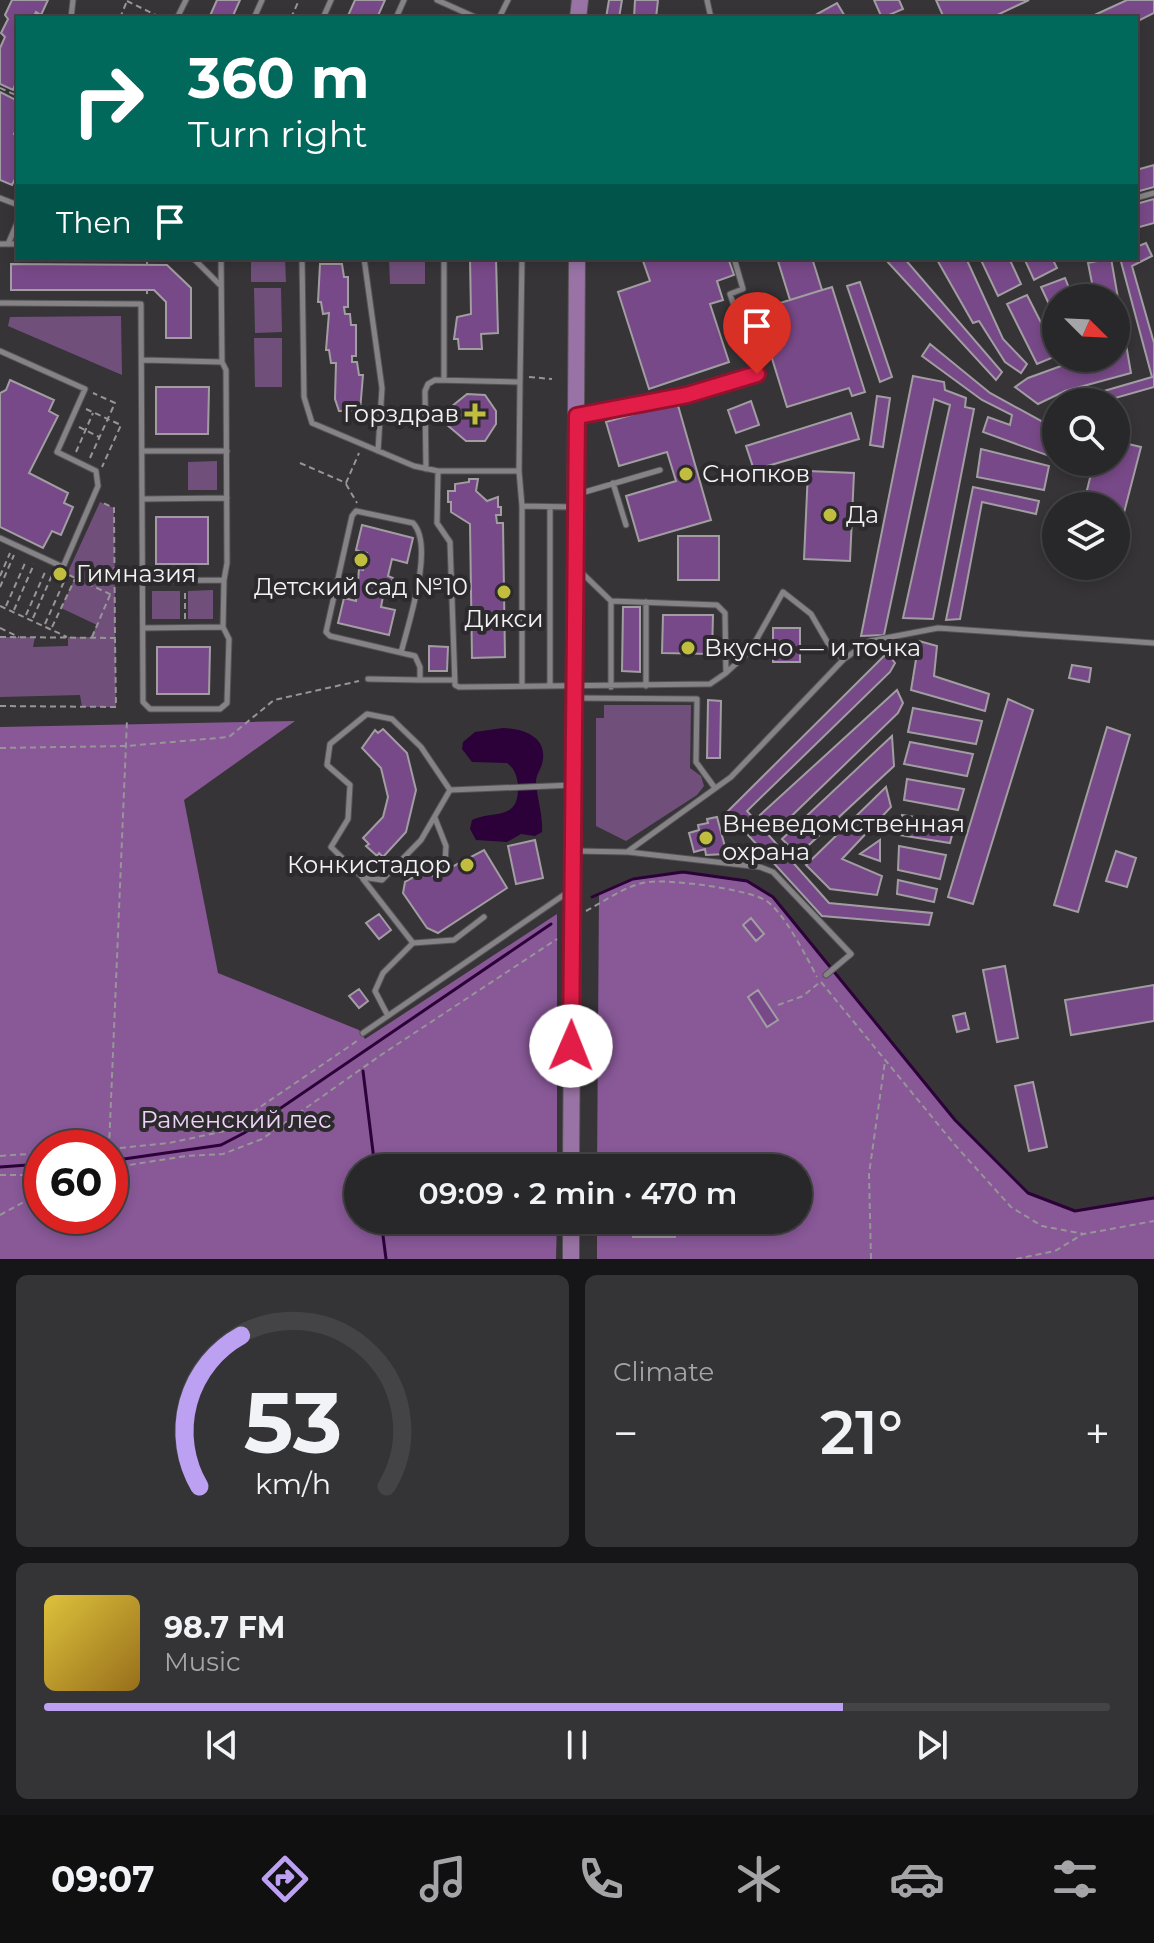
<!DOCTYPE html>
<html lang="en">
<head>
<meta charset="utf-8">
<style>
  body { margin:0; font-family:Montserrat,sans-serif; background:#343335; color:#f1f3f6; height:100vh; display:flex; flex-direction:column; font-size:30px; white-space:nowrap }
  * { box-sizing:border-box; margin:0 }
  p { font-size:26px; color:#a5a5a8 }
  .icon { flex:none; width:44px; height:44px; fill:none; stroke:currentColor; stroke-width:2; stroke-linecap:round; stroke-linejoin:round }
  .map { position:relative; height:1259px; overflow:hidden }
  .sheet { display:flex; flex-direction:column; gap:16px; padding:16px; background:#161517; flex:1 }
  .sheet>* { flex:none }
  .banner { position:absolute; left:16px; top:16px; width:1122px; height:244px; border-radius:0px; box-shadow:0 4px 12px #0003,0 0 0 2px #444446; background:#00695c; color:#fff; overflow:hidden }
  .needle { width:52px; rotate:114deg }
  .buttons { position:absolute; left:1042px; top:284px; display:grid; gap:16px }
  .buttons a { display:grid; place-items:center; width:88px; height:88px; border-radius:50%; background:#282729; box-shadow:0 4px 12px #0003,0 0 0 2px #444446; font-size:40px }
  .speed { position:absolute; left:24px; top:1130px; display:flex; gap:16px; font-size:40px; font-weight:700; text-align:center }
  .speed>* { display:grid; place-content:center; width:104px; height:104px; border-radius:50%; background:#282729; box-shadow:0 4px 12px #0003,0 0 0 2px #444446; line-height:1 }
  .speed .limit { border:12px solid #d22; background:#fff; color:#111 }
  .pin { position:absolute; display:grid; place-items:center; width:68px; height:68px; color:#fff; margin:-82px -34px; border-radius:50% 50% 50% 0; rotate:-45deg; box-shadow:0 0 8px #0007 }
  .pin .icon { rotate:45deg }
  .me { position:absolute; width:88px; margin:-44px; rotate:1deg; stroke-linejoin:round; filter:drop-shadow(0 0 6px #0008) }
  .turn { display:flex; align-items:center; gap:28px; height:168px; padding:0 40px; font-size:36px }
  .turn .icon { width:104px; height:104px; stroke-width:2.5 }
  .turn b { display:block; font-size:56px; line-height:68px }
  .then { display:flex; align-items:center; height:76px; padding:0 40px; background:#0003; gap:16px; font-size:30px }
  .big { font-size:60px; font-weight:600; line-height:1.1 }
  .sheet .widget { flex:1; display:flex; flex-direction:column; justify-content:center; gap:12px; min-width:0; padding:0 28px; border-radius:12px; background:#343335 }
  .sheet .dial { align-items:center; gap:0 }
  .dial svg { height:208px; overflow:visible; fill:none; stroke:#444446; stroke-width:7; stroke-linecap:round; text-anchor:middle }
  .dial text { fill:#f1f3f6; stroke:none }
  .song { display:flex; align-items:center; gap:24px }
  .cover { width:96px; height:96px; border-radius:12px; background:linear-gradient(135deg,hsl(50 70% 55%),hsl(40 70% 35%)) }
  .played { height:8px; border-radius:4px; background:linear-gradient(90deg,#bca0f2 75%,#444446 75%) }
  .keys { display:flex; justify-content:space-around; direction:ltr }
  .heat { display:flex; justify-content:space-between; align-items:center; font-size:44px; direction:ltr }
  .sheet .tiles { flex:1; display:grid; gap:16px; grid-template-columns:1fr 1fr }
  .widget:last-child { grid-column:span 2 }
  .trip { position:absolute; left:344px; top:1154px; width:468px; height:80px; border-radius:40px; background:#282729; box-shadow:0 4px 12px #0003,0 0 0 2px #444446; font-weight:600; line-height:80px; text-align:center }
  .tab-bar { display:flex; height:128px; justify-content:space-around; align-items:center; background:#101010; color:#a5a5a8 }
  .tab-bar .icon { width:56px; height:56px }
  .tab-bar .current { color:#bca0f2 }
  .tab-bar b { font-size:36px; color:#f1f3f6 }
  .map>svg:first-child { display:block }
  .green { fill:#70507b }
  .forest { fill:#885897; fill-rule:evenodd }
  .water { fill:#2c0039 }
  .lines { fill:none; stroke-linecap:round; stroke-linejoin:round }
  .stream { stroke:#2c0039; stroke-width:3 }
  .building { fill:#784988; stroke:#a19ea2; stroke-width:2 }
  .service-casing { stroke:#555356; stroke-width:7 }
  .primary-casing { stroke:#555356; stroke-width:18 }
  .path { stroke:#979598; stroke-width:2; stroke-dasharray:6 4; stroke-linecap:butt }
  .service { stroke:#868387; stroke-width:5 }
  .primary { stroke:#9973a5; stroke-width:16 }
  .route-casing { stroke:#92132f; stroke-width:20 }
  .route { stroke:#e11d48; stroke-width:14 }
  .poi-dot { fill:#c1bd3f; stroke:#2c2a2d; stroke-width:3 }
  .labels { text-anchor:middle; stroke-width:8; stroke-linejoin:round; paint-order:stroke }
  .poi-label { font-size:24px; fill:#f2f1f3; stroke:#2c2a2d; text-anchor:start }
  .park-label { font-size:24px; fill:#edd3f7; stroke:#2c2a2d }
</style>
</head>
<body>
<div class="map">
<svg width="1154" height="1259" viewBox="0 0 1154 1259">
  <rect width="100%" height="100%" fill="#363437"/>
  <path class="green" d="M251 258H285L286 282H251Z
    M425 258V284H390L389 259Z
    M254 288H281L282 332 255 333Z
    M121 316 122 375 8 326 10 317Z
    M254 338H282V387H255Z
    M217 461V490H188V462Z
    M100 502 114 508 116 707H82L80 695 0 697V637H35L33 647 68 646V637H91L97 625 61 608 75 578 67 574Z
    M213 590V619H188V591Z
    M152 591H180V619H152Z
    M604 705H691L690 768 701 776 704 786 697 795 626 841 596 826V718H604Z"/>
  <path class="forest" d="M295 721 184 800 218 973 359 1030 365 1039 557 914V1168H358V1220H557L556 1259H0V727ZM42 1148H110V1216H42Z
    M683 872 747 881 773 897 955 1120 1028 1193 1075 1211 1154 1198V1259H597V1220H798V1168H597L599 894 633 879Z"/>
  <path class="water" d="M503 728C524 729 549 737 542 764 540 771 536 775 536 782 537 799 543 814 542 832L535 836 521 834 507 842 476 840 470 829 472 820C493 810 519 822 518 786 517 776 515 769 507 763L472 762 462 749 463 742 475 732Z"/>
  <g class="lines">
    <path class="stream" d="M592 897 633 879 683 872 747 881 773 897 955 1120 1028 1193 1075 1211 1154 1198
      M363 1071 375 1168
      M110 1161 221 1145 244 1133 551 924
      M0 1167 42 1164
      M381 1220 386 1259"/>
  </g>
  <path class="building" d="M12 0H48L41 15 36 12 33 18H18V78L13 90 0 84V48L5 37 1 33 8 19 5 15Z
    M217 0H240L232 18H209Z
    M355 0H385L377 18H347Z
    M609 0H622L619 18H606Z
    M635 0H658L656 18H634Z
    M874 0H899L903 9 882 18Z
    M936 0H1029L991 18H944Z
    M1127 0H1154V13L1136 22V18H1088Z
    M837 3 846 18H820L817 14Z
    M0 92 18 101V126L14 134 18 136V173L12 185 0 180Z
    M1154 165V187L1136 192V170Z
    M1154 199V223L1136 228V204Z
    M1146 243 1152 256 1132 266 1154 343V387L1101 402H1066L1152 377 1120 258H1136V247Z
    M470 258H496L498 333 481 334 482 349H459L458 339H454L457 317 471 314Z
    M642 258H728L734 275 717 281 723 300 710 304 729 362 649 389 618 292 650 281Z
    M777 258H812L822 290 790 300Z
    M884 258H904L1002 372 996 380Z
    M936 258H966L1003 339 1027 364 1021 373 1005 362 979 321 973 323Z
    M980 258H1009L1021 284 998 296Z
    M1024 258H1052L1057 268 1034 280Z
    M1111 258 1131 373 1065 391 1038 404 1015 387 1028 378 1083 358H1116V298H1095L1088 263Z
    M11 264 167 265 191 288V338H166V302L154 290H11Z
    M320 264H342L344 277H348V307H344L345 314H350L351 325H356V356H352V362H357L359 375H363L360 411H339L335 399 336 363H331L329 350H326L329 313 323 314 321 302H318Z
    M1065 278 1073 298H1056V319L1041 287Z
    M860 282 892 377 880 382 847 286Z
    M832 287 865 392 852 396 849 388 787 407 757 310Z
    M1027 295 1056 352V356L1037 364 1007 304Z
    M930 344 990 393 1056 429 1052 457 983 432 988 417 1010 425 1012 415 982 400 922 356Z
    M913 376 944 382 945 390 966 398 965 407 974 409 933 619 903 618 950 405 934 399 884 635 861 636Z
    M10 380 54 400 49 411 58 416 29 473 68 493 64 503 73 507 61 535 52 531 43 548 0 527V393L6 390Z
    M156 387H209L208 434H156Z
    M467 394 485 395 496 411V424L485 441H466L446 424V411Z
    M877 396 890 398 883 447 870 445Z
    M751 401 759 425 736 433 728 410Z
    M677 402 711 520 639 541 626 496 676 481 667 452 619 466 606 422Z
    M851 413 859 439 754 470 746 446Z
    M1116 441 1141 447 1119 532 1116 531V506H1083L1094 462H1116Z
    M981 449 1049 466 1044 490 977 477Z
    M808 471 854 473 850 561 804 559Z
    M469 479H478L476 491 487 501 498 497V507H501V515H496L497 523H503L505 657 472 658 470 524 451 512V502H448V491H455V484L469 482Z
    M973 487 1039 501 1036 514 982 502 960 619 946 620Z
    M156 517H208V564H156Z
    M362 525 413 538 407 563 392 559 388 576 393 578 389 592 384 591 381 607 395 610 389 635 338 623 344 598 356 601 359 569 363 570 367 553 356 550Z
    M678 536H719V580H678Z
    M623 607H640V672L622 671Z
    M663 615H713L712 654 662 653Z
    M773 628H800V662H773Z
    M919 641 937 646 934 676 989 694 985 711 911 690Z
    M429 646 448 647 447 671H429Z
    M157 647H210L209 694H157Z
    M887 653 895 663 890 672 747 811 829 903 932 913 929 925 822 916 727 812Z
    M1072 665 1091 668 1089 682 1069 678Z
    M897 690 903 703 898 713 776 831 760 815Z
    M1008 699 1033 710 973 904 948 897Z
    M708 700 721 701 720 758H707Z
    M913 708 982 721 976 744 908 732Z
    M1107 727 1130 735 1078 912 1054 905Z
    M383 729 407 753 416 790 406 832 383 857 379 853 377 856 366 846 369 844 363 838 383 817 388 797 381 768 362 748 375 730 378 733Z
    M892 736 894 766 798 855 782 839Z
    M910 742 973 754 967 776 904 764Z
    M907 779 964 789 958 810 904 800Z
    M886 787 891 807 842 859 882 876 877 895 830 889 806 865Z
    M902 815 955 823 950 843 899 835Z
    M717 817 727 854 706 855 705 849 694 852 689 833 699 830 698 825 708 823 707 819Z
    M535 840 543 878 516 884 508 846Z
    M880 840V861L860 854Z
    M899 846 946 855 940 879 898 870Z
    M484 850 507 888 438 933 427 928 403 893 405 882 421 873H429L437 879 444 871Z
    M1116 851 1136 858 1127 887 1106 881Z
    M898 880 937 889 934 902 897 894Z
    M379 914 391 930 379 939 366 923Z
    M751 918 764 934 756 941 743 925Z
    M1005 966 1018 1038 997 1042 983 970Z
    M1154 985V1021L1071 1035 1065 1000Z
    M359 989 368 1001 359 1008 349 996Z
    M758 990 778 1020 767 1027 748 997Z
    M965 1013 969 1029 957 1032 953 1016Z
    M1033 1082 1047 1147 1029 1151 1015 1086Z
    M633 1220H675V1237H633Z"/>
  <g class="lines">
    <g class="service-casing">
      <path id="service" d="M437 0 477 18
        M707 0 711 18
        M71 18 73 0
        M177 18 186 0
        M254 18 262 0
        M323 18 331 0
        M396 18 404 0
        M499 18 508 0
        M0 198 18 205
        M1136 198 1154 193
        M0 244H18
        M8 244 18 221
        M193 258 221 286
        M302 258 304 397 312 423 414 466 438 471
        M364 258 382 388 378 451
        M444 258V380
        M0 303 141 304 143 702 150 709H220L227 703 229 639 223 627 224 580 227 563 226 370 222 362 221 258
        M0 351 85 389 57 452 96 471 98 486 63 567 0 538
        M143 360 222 362
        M520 382 522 258
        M577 416 687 395 757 374 730 294 743 289 734 258
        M143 451H227
        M426 469 425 391 428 384 435 380 520 382 519 471
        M613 483 626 525
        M578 494 660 470
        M143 499 227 498
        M522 506 573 507
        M550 507V686
        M143 581 224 580
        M611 601V687
        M646 602V686
        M143 628 223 627
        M401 653C408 624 435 546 413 523L356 511 352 516 326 632 330 636 415 656 420 667V680H452
        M727 672 750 651 783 592 811 614 833 652 844 659
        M368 679 420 680
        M522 685V506L519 471H438L437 523 450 542 455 685 459 687 710 684 726 673 725 613 717 605 611 601 580 571
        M576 698 697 699 696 762 715 788
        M450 790 421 840 382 880 362 877 331 847 348 819 350 785 327 765 330 744 367 714 392 719 421 747 450 790 573 785
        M577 851 627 852 731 777 844 659 870 641 938 628 1154 643
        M628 852 760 867 773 872 851 954 826 975
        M399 868 411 865 430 871 445 865 446 846 435 818
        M363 879 413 943 383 973 375 991 388 1016
        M413 943 454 940 484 917
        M363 1033 571 890"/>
    </g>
    <g class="primary-casing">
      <path id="primary" d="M578 18 580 0
        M571 1168 577 258
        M571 1220V1259"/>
    </g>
    <path class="path" d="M127 1 162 18
      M120 18 127 1
      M291 18 299 0
      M0 88 18 96
      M147 265V258
      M147 290V294
      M529 377 552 379
      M86 409 121 425 102 467
      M79 427 99 437
      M76 452 93 413
      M90 458 115 403 93 393
      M300 463 346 483 359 453
      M346 484 357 503
      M69 575 114 596
      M0 576 10 553
      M0 587 14 555
      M0 606 67 637
      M6 606 26 561
      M14 610 34 564
      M26 615 46 570
      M33 618 53 573
      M185 619V589
      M45 624 67 575
      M52 627 75 579
      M0 628 19 637
      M0 637 115 638 114 508 101 502
      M92 637 110 595
      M0 706 116 707 115 639
      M0 748 126 746 229 737 274 700 359 681
      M586 911C605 901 626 885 648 882 670 879 746 889 765 900 783 910 807 958 817 977
      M821 982 955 1145 1011 1207 1042 1226 1084 1234 1154 1221
      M778 1005 803 996 820 982
      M109 1148 127 720
      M110 1149 169 1143 225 1131 357 1041
      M0 1156 42 1153
      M110 1168 186 1156 223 1154 262 1139 381 1055 557 939
      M0 1175H42
      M0 1215 42 1192
      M871 1259 869 1174 885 1061
      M1016 1259 1055 1251 1083 1234"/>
    <use href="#service" class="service"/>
    <use href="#primary" class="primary"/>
  </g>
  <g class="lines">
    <g class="route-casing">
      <path id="route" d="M571 1046 577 416 687 395 757 374"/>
    </g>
    <use href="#route" class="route"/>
  </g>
  <g class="poi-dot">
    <path d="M471 402h8v8h8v8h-8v8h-8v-8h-8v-8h8z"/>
    <circle cx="686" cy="474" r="8"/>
    <circle cx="830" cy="515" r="8"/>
    <circle cx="361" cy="560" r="8"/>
    <circle cx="60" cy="574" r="8"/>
    <circle cx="504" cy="592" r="8"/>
    <circle cx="688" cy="648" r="8"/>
    <circle cx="706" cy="838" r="8"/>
    <circle cx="467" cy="865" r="8"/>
  </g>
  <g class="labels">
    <g class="poi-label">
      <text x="459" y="422" text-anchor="end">Горздрав</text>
      <text x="702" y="482">Снопков</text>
      <text x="846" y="523">Да</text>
      <text x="76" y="582">Гимназия</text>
      <text x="361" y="595" text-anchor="middle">Детский сад №10</text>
      <text x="504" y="627" text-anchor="middle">Дикси</text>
      <text x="704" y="656">Вкусно — и точка</text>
      <text x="722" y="832">Вневедомственная<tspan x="722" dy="28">охрана</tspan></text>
      <text x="451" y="873" text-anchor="end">Конкистадор</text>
    </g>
    <g class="park-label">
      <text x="236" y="1128">Раменский лес</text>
    </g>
  </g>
</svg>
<div class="buttons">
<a><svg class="needle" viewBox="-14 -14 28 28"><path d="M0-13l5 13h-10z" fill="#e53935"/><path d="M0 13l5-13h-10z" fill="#a5a5a8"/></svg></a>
<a><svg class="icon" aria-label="search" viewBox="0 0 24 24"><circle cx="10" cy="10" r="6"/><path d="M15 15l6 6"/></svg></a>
<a><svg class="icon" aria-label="layers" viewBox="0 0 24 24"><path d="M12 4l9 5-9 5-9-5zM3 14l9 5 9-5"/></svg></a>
</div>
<div class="speed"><div class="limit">60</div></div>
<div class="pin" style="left:757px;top:374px;background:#d93025"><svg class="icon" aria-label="arrive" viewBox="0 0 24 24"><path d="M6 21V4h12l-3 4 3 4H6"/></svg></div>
<svg class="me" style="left:571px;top:1046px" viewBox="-20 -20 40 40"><circle r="19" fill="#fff"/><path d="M0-13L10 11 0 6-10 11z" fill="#e11d48"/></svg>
<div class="trip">09:09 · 2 min · 470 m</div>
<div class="banner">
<div class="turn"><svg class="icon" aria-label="right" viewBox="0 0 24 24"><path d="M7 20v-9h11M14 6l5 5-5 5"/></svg><div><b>360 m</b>Turn right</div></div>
<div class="then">Then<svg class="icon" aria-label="arrive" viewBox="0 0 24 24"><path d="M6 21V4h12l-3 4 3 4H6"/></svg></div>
</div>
</div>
<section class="sheet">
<div class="tiles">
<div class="widget dial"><svg viewBox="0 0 100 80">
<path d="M14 69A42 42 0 1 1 86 69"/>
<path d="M14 69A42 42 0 0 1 30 11" stroke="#bca0f2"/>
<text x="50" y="56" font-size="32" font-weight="700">53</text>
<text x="50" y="72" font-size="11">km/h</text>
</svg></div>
<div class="widget"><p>Climate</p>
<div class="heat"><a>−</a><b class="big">21°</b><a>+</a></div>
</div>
<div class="widget">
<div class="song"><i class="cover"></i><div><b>98.7 FM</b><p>Music</p></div></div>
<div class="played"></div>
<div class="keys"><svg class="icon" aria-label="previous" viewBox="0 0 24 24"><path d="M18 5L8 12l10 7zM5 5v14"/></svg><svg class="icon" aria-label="pause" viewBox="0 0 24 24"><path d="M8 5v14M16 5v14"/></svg><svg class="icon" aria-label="next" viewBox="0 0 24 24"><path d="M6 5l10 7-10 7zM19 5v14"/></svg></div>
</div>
</div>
</section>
<nav class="tab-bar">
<b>09:07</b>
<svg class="icon current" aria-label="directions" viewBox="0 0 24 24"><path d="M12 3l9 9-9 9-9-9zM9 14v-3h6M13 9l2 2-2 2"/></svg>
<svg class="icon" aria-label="music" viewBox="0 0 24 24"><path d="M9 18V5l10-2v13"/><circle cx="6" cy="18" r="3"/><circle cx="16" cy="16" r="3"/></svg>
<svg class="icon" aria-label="phone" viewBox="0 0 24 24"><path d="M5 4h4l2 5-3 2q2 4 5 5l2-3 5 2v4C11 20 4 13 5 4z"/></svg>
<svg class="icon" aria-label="climate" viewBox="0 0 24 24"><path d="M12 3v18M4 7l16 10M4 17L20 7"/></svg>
<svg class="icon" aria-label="car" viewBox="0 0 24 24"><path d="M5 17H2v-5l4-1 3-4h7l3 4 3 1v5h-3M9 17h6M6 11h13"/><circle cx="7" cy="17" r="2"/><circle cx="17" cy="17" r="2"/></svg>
<svg class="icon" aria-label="filters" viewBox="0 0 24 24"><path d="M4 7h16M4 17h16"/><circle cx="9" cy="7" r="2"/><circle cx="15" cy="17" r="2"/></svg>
</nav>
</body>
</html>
